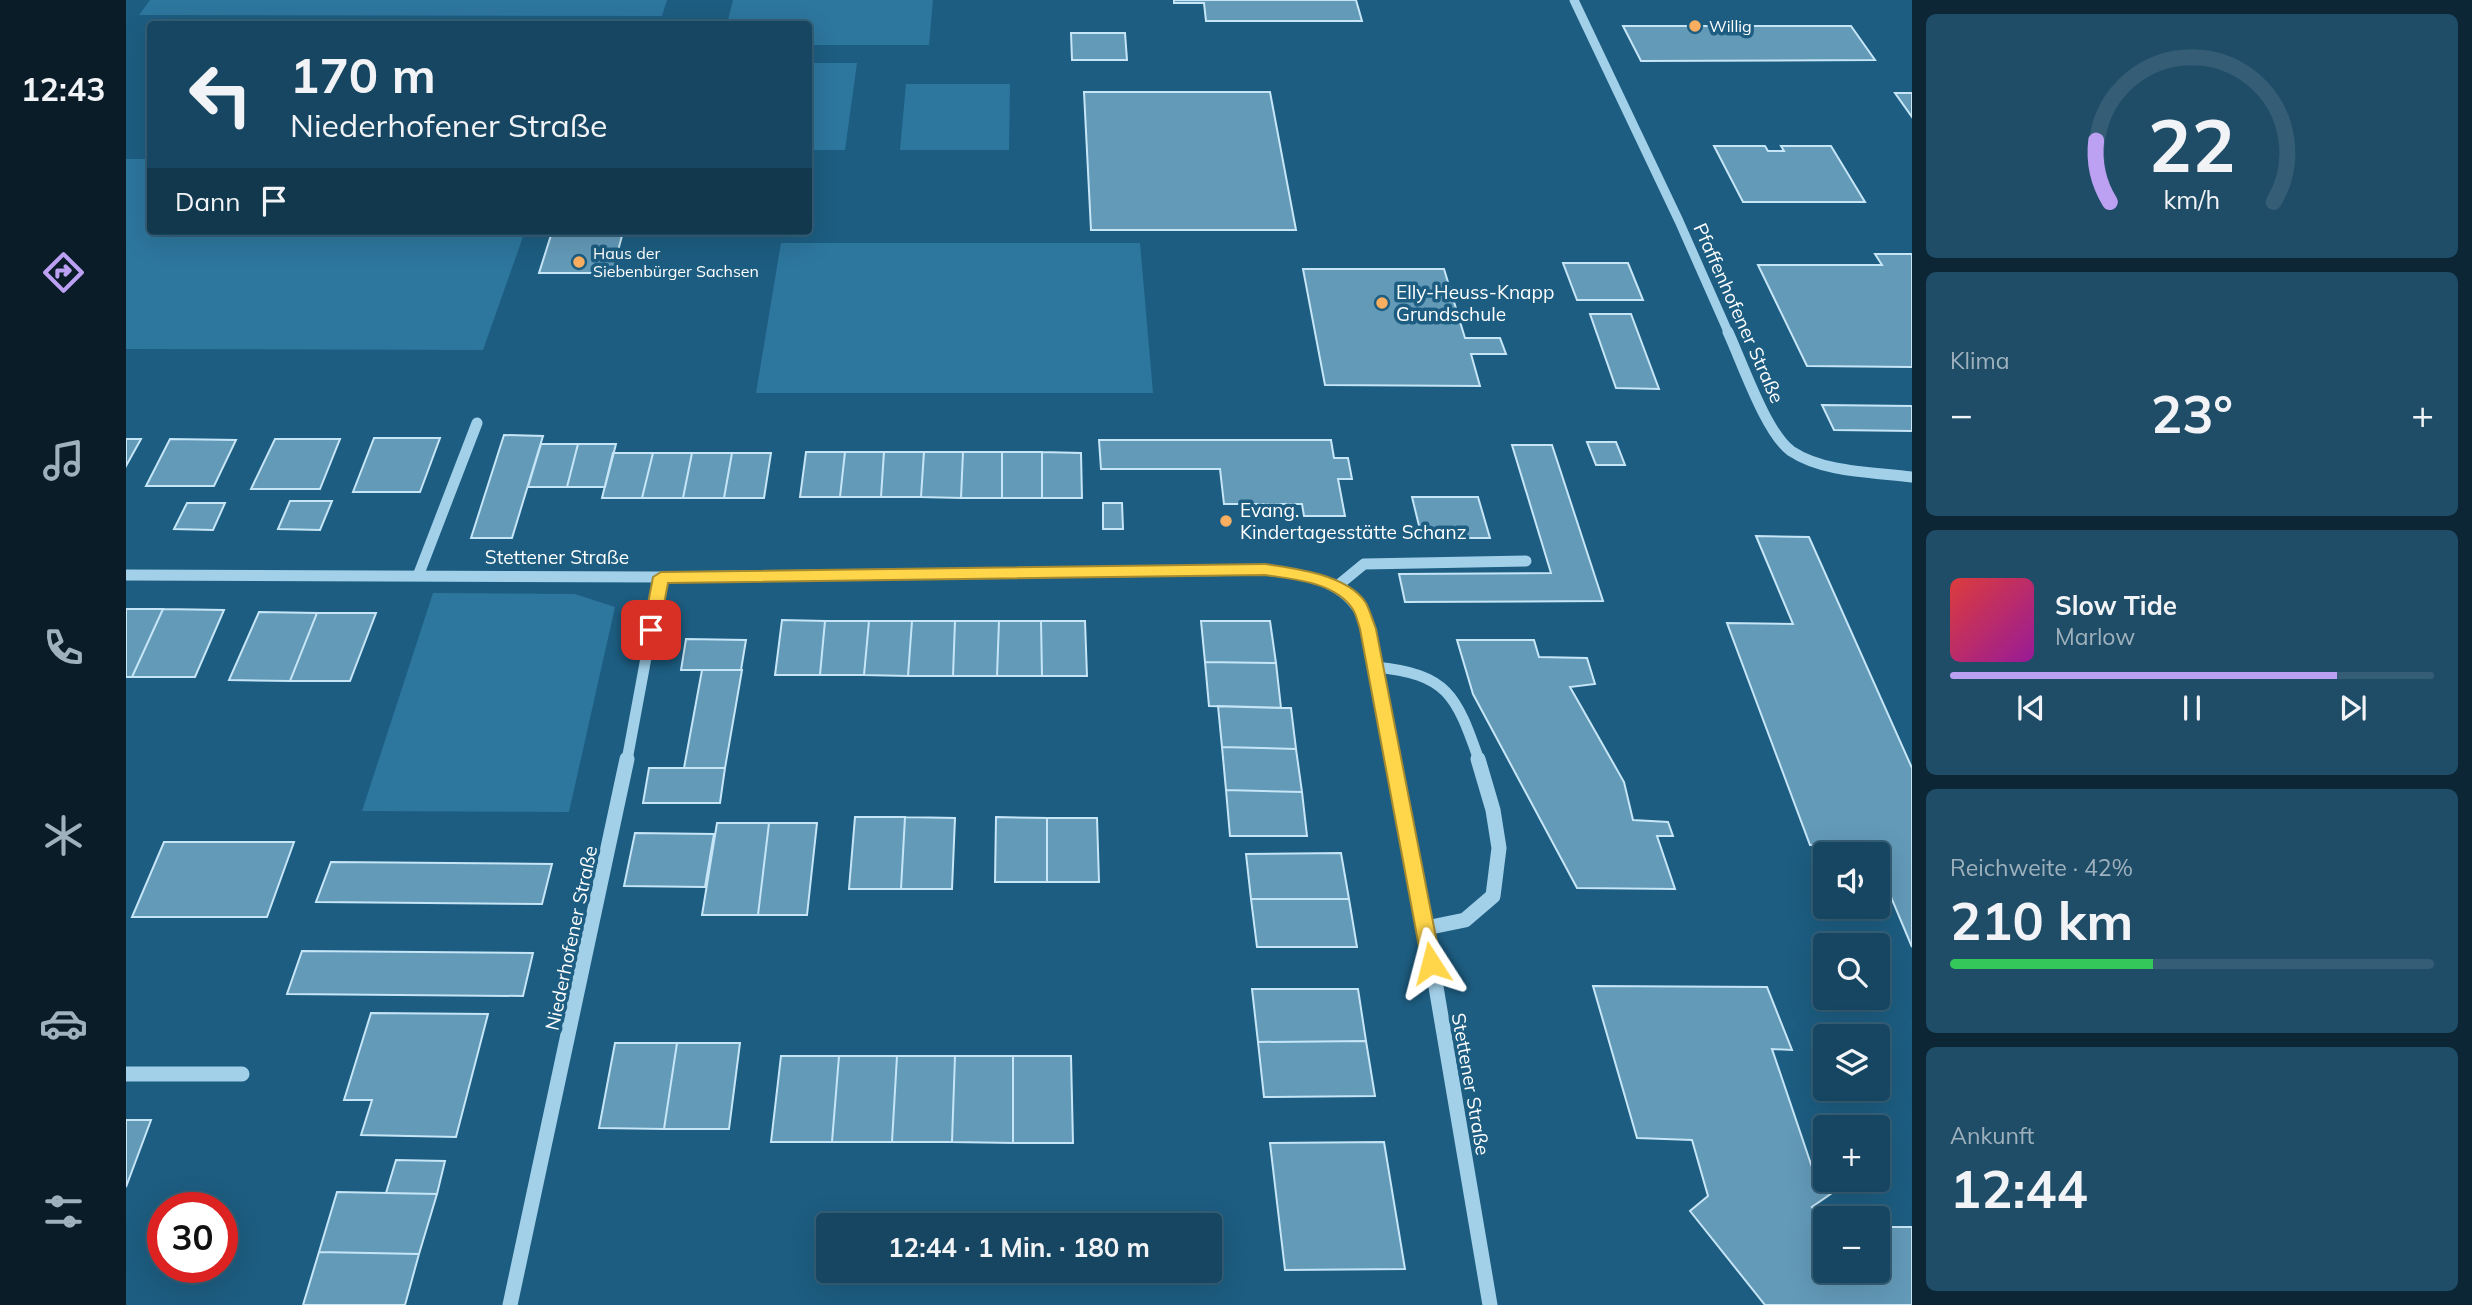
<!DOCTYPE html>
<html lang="de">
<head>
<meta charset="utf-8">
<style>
  body { margin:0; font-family:Mulish,sans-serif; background:#1f4d67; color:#f1f3f6; height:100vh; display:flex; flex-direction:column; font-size:26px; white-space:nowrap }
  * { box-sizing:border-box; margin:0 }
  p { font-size:23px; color:#9eb1bd }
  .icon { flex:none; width:38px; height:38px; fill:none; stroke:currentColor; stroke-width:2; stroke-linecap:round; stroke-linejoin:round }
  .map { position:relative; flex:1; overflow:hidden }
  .sheet { display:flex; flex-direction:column; gap:14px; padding:14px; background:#0c2635; width:560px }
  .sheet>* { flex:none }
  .guide { position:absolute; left:21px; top:21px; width:665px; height:214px; border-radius:7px; box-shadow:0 7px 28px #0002,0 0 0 2px #355e76; background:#164661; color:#f1f3f6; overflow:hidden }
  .buttons { position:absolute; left:1687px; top:842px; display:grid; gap:14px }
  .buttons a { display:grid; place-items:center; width:77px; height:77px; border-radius:7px; background:#164661; box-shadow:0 7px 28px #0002,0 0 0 2px #355e76; font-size:35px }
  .speed { position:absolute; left:21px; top:1192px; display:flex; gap:14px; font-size:35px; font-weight:700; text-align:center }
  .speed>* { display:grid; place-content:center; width:91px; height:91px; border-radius:50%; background:#164661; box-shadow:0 7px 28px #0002,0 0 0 2px #355e76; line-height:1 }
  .speed .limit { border:10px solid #d22; background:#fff; color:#111 }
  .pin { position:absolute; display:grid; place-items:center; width:60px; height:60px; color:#fff; margin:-30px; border-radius:14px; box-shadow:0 4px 10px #0006 }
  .me { position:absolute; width:77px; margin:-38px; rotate:351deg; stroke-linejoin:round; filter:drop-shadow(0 0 5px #0008) }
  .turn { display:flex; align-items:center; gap:24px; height:147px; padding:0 28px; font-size:32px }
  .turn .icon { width:91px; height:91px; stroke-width:2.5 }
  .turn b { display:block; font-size:49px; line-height:60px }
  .then { display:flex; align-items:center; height:66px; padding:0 28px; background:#0003; gap:14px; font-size:26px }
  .big { font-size:52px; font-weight:700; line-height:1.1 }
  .sheet .widget { flex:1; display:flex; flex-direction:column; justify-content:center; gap:10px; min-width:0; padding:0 24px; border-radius:10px; background:#1f4d67 }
  .sheet .dial { align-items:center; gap:0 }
  .dial svg { height:182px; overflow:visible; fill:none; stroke:#355e76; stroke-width:7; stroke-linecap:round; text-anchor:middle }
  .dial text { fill:#f1f3f6; stroke:none }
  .song { display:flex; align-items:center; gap:21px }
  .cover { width:84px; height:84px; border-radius:10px; background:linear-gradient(135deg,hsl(0 70% 55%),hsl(300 70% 35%)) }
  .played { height:7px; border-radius:4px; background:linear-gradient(90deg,#bca0f2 80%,#355e76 80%) }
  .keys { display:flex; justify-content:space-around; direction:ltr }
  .heat { display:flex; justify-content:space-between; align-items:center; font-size:38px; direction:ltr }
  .charge { height:10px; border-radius:5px; background:linear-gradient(90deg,#34c759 42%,#355e76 0) }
  .trip { position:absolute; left:690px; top:1213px; width:406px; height:70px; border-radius:7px; background:#164661; box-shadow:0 7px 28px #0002,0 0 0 2px #355e76; font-weight:700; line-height:70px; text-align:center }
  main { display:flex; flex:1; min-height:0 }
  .dock { display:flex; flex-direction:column; width:126px; justify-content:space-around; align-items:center; background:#091c27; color:#9eb1bd }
  .dock .icon { width:49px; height:49px }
  .dock .on { color:#bca0f2 }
  .dock b { font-size:32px; color:#f1f3f6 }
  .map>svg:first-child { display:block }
  .green { fill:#2d769d }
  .building { fill:#639ab8; stroke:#c6e6f7; stroke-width:2 }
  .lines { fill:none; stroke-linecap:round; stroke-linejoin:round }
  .minor-far2 { stroke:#a2d0e9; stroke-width:9 }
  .minor-far1 { stroke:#a2d0e9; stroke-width:11 }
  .minor { stroke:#a2d0e9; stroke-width:15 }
  .route { fill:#ffd54a; stroke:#a68a30; stroke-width:2 }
  .poi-dot { fill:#f9ae60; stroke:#1d5d81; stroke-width:2.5 }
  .labels { text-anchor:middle; stroke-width:7; stroke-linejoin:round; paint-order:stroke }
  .far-poi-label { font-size:16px; fill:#fff; stroke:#1d5d81; text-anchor:start }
  .poi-label { font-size:19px; fill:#fff; stroke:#1d5d81; text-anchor:start }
  .street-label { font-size:19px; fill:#fff; stroke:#1d5d81 }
</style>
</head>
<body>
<main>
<nav class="dock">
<b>12:43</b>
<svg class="icon on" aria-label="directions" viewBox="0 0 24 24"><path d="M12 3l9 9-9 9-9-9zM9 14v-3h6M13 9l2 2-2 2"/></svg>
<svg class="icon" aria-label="music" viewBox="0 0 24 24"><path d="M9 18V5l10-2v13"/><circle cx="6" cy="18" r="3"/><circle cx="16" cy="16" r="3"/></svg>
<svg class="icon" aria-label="phone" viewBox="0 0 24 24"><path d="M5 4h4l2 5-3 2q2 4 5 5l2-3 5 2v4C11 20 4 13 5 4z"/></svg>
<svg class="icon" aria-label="climate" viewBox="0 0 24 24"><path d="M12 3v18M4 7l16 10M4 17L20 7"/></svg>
<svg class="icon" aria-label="car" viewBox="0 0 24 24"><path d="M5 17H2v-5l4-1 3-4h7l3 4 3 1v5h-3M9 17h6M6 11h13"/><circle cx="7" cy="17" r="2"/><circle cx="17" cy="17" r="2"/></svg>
<svg class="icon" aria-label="filters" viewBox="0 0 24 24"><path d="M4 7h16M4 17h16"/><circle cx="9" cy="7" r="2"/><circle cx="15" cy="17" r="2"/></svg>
</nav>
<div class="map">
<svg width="1786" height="1305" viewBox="0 0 1786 1305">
  <rect width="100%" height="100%" fill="#1d5d81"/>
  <path class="green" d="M24 0H541L536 16 13 15Z
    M607 0H807L803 45H683L682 24H601Z
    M683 63H731L719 150H683Z
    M780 84H884L883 150H774Z
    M0 159H24V231H399L357 350 0 349Z
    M655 243H1014L1027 393H630Z
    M307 593 449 594 489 607 443 812 236 811Z"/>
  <path class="building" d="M1048 0H1230L1236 21H1080L1078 3H1048Z
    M1497 26H1725L1749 60 1515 61Z
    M945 33H999L1001 60H946Z
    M958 92H1144L1170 230H965Z
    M1769 93H1786V117Z
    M1588 146H1639L1642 151H1658L1655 146H1705L1739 202H1617Z
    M432 231H502L497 232 486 273H413L426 232Z
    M1749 254H1786V367L1681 366 1632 265H1756Z
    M1437 263H1502L1517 300H1451Z
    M1177 269H1318L1339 338H1374L1380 354H1345L1354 386 1199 385Z
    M1464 314H1505L1533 389 1490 388Z
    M1696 405 1786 406V431L1708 430Z
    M378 435 417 436 386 538H345Z
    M248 438H314L294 492H227Z
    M0 439H15L0 466Z
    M44 439 110 440 88 486H20Z
    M149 439H214L194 489H125Z
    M973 440H1205L1208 458H1222L1226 479H1212L1219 516H1178L1176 504H1098L1094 469H975Z
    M1461 442H1490L1499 465H1470Z
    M415 444H452L441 487H402Z
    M452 444H490L479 487H441Z
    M1386 445H1426L1477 601 1279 602 1273 574 1425 573Z
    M680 452H719L714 497H674Z
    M719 452H758L755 497H714Z
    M758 452H798L795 497H755Z
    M798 452H837L835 498 795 497Z
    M837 452H876V498H835Z
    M876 452H916V498H876Z
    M916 452 955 453 956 498H916Z
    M487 453H527L516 498H476Z
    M527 453H566L557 498H516Z
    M566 453H606L598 498H557Z
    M606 453H645L638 498H598Z
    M1286 497H1352L1364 538H1296Z
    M164 501H206L194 530 152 529Z
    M61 503H99L87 530 48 529Z
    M977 503H996L997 529H977Z
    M1630 536 1683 537 1786 768V947L1752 866V854H1747L1744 846 1684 845 1601 623 1667 624Z
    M0 609H37L6 677H0Z
    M37 609 98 610 69 677H6Z
    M133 612 191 613 164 681 103 680Z
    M191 613H250L224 681H164Z
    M656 620 699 621 694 675H649Z
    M699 621H743L738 675H694Z
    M743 621H786L782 676 738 675Z
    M786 621H829L827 676H782Z
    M829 621H873L871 676H827Z
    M873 621H915L916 676H871Z
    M915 621H959L961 676H916Z
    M1075 621H1144L1150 663 1079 662Z
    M560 639 620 640 615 670H555Z
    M1331 640H1408L1413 657 1461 658 1469 684 1444 687 1498 782 1507 820 1542 822 1547 836H1531L1549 889 1451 888 1347 694Z
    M1079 662 1150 663 1155 708 1083 706Z
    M576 670H616L599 768H558Z
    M1092 706 1165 708 1170 749 1096 747Z
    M1096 747 1170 749 1176 792 1100 790Z
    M523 768H599L594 803H517Z
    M1100 790 1176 792 1181 836H1104Z
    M729 817H779L775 889H723Z
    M779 817 829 818 826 889H775Z
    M870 817 921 818V882H869Z
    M921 818H971L973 882H921Z
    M591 823H643L632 915H576Z
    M643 823H691L681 915H632Z
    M509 833 588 834 579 887 498 886Z
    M38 842H168L141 917H6Z
    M1215 853 1223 899H1125L1120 854Z
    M205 862 426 864 416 904 190 902Z
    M1125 899H1223L1231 947H1131Z
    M176 951 407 953 397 996 161 994Z
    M1467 986 1641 987 1666 1050 1646 1049 1688 1173 1706 1193 1686 1207 1699 1221V1270H1752V1227H1786V1305H1639L1564 1211 1582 1196 1566 1140 1511 1138Z
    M1126 989H1232L1240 1041 1132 1042Z
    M245 1013 362 1014 330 1137 235 1135 246 1100H218Z
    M1240 1041 1249 1096 1138 1097 1132 1042Z
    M489 1043H551L538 1129 473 1128Z
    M551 1043H614L603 1129H538Z
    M655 1056H713L706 1142H645Z
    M713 1056H771L766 1142H706Z
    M771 1056H829L826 1142H766Z
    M829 1056H887V1143L826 1142Z
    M887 1056H945L947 1143H887Z
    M0 1120H25L0 1187Z
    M1258 1142 1279 1269 1159 1270 1144 1143Z
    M270 1160 319 1161 311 1194 260 1193Z
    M211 1192 311 1194 293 1254 193 1252Z
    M193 1252 293 1254 279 1305H177Z"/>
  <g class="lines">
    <path class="minor-far2" d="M1448 0 1553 221 1603 334"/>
    <path class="minor-far1" d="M1602 332C1616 362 1640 433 1665 451 1698 473 1748 472 1786 477
      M0 575 535 577 1139 570C1185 575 1226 581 1242 629L1267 760
      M292 576 351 423
      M1210 587 1238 564 1400 561
      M1249 667C1322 674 1330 695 1353 760
      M501 760 535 577"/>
    <path class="minor" d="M1267 759 1300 928 1364 1305
      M1300 928 1339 920 1367 896 1373 848 1367 810 1352 759
      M0 1074H116
      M384 1305 501 759"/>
  </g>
  <path class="route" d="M1139 564C1169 568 1222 575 1240 603 1244 611 1247 621 1250 629L1315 963 1312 969 1305 971 1299 969 1296 963 1234 629C1232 623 1230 613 1226 608 1208 582 1167 579 1139 575L542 583 533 630 525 636 517 630 527 577 535 572Z"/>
  <g class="poi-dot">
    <circle cx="1569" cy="26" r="7"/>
    <circle cx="453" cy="262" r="7"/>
    <circle cx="1256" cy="303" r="7"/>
    <circle cx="1100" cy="521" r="7"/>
  </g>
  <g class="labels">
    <g class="far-poi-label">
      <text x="1583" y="32">Willig</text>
      <text x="467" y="259">Haus der<tspan x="467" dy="18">Siebenbürger Sachsen</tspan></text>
    </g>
    <g class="poi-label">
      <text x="1270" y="299">Elly-Heuss-Knapp<tspan x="1270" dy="22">Grundschule</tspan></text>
      <text x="1114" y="517">Evang.<tspan x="1114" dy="22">Kindertagesstätte Schanz</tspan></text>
    </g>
    <g class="street-label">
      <text transform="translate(1613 313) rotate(66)" y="7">Pfaffenhofener Straße</text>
      <text x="431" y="564">Stettener Straße</text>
      <text transform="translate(445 938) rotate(-78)" y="7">Niederhofener Straße</text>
      <text transform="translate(1345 1084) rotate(80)" y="7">Stettener Straße</text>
    </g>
  </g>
</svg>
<div class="buttons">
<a><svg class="icon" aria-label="sound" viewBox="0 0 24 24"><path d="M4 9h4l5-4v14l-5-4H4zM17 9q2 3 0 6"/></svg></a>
<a><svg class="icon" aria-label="search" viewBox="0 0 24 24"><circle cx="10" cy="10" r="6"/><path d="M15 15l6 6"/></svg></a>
<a><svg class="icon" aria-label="layers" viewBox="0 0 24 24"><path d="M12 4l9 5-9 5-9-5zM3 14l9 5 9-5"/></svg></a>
<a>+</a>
<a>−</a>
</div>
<div class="speed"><div class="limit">30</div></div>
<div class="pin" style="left:525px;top:630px;background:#d93025"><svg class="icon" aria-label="arrive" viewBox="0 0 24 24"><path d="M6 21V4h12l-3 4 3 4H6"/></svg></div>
<svg class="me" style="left:1305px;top:963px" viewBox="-20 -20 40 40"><path d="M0-17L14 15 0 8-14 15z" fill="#ffd54a" stroke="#fff" stroke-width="4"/></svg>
<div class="trip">12:44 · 1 Min. · 180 m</div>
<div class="guide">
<div class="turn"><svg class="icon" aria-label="left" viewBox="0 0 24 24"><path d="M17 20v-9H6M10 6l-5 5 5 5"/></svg><div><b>170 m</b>Niederhofener Straße</div></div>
<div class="then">Dann<svg class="icon" aria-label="arrive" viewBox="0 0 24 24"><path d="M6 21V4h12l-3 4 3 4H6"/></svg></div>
</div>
</div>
<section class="sheet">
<div class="widget dial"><svg viewBox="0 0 100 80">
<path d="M14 69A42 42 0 1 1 86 69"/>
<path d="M14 69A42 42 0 0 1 8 42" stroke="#bca0f2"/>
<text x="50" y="56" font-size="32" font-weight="700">22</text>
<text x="50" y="72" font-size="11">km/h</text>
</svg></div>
<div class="widget"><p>Klima</p>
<div class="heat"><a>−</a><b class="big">23°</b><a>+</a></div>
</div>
<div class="widget">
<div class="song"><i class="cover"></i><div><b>Slow Tide</b><p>Marlow</p></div></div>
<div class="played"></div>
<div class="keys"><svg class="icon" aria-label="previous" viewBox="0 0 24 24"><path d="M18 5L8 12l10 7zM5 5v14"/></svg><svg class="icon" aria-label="pause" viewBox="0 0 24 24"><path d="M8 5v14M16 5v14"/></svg><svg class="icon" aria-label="next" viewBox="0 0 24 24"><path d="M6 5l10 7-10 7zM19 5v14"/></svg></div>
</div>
<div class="widget"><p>Reichweite · 42%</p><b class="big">210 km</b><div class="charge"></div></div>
<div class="widget"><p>Ankunft</p><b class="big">12:44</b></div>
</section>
</main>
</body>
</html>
